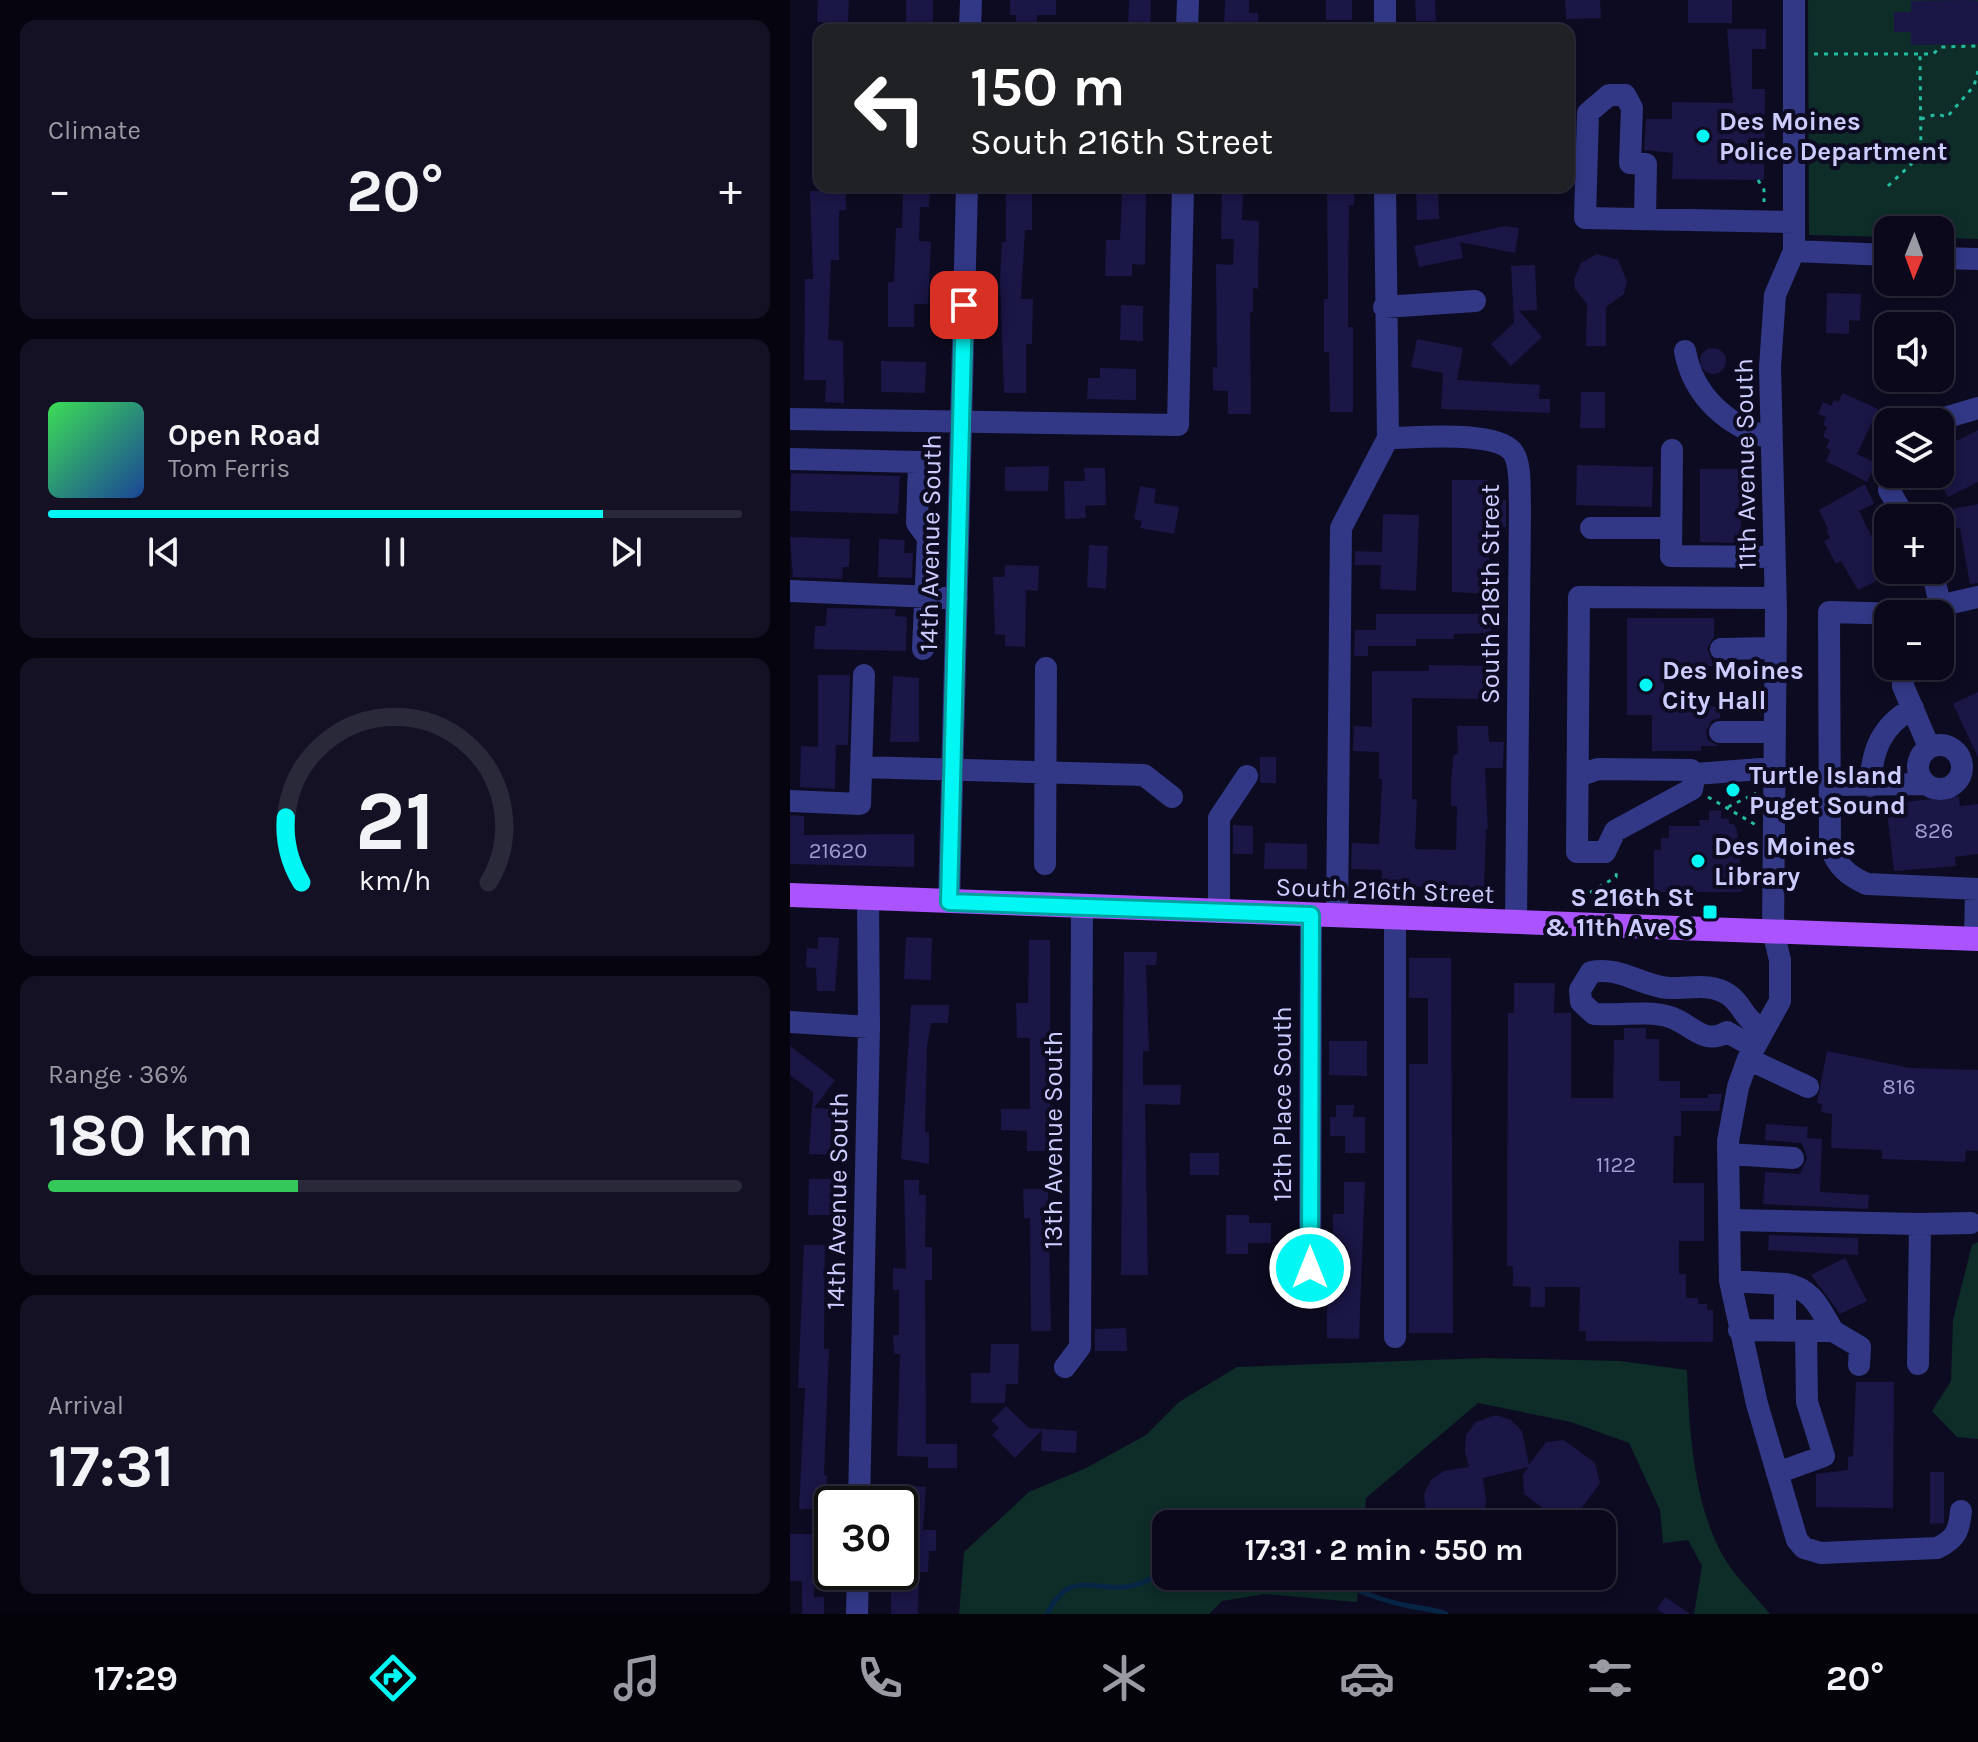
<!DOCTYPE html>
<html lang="en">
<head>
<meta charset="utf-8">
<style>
  body { margin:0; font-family:Karla,sans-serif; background:#131123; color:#f1f3f6; height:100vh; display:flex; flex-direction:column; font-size:30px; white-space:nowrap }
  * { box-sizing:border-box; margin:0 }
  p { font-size:26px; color:#999aa2 }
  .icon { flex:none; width:44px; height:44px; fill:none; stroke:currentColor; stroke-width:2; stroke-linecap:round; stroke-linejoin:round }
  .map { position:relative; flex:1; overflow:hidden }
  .details { display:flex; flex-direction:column; gap:20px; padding:20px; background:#06040e; width:790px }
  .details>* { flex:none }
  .guide { position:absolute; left:24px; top:24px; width:760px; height:168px; border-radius:16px; box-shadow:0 4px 12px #0003,0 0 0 2px #2a2939; background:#202124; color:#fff; overflow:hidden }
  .needle { width:52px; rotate:181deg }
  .buttons { position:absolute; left:1084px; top:216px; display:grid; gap:16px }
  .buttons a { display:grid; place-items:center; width:80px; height:80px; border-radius:16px; background:#0a081a; box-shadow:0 4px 12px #0003,0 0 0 2px #2a2939; font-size:40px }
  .speed { position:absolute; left:24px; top:1486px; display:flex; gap:16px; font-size:40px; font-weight:700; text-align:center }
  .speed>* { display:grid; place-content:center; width:104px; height:104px; border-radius:50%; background:#0a081a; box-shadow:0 4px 12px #0003,0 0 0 2px #2a2939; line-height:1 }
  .speed .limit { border:4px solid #111; border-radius:12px; background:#fff; color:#111 }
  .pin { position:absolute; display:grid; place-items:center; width:68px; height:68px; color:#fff; margin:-34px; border-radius:16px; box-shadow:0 4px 12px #0006 }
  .me { position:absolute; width:88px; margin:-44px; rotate:0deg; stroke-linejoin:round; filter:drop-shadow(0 0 6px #0008) }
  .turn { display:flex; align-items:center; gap:28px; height:168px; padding:0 24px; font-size:36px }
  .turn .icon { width:104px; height:104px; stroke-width:2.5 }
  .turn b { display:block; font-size:56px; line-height:68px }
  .big { font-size:60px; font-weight:700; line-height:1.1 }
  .details .widget { flex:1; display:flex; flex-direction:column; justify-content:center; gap:12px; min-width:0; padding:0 28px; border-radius:16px; background:#131123 }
  .details .dial { align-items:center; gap:0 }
  .dial svg { height:208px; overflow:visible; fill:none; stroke:#2a2939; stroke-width:7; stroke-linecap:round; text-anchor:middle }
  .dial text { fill:#f1f3f6; stroke:none }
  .song { display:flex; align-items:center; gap:24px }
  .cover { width:96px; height:96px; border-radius:12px; background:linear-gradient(135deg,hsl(130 70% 55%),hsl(220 70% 35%)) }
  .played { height:8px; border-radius:4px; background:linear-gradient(90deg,#00f7f4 80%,#2a2939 80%) }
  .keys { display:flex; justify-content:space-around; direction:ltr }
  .heat { display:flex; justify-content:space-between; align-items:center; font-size:44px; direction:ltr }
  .charge { height:12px; border-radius:6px; background:linear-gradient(90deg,#34c759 36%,#2a2939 0) }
  .trip { position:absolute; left:362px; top:1510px; width:464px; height:80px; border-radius:16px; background:#0a081a; box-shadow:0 4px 12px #0003,0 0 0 2px #2a2939; font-weight:700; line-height:80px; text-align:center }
  .tab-bar { display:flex; height:128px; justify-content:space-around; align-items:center; background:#04030a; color:#999aa2 }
  .tab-bar .icon { width:56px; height:56px }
  .tab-bar .active { color:#00f7f4 }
  .tab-bar b { font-size:36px; color:#f1f3f6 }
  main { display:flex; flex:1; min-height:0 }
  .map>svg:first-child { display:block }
  .green { fill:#0e2c28 }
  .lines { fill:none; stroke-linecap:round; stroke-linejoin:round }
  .stream { stroke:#072545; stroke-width:5 }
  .building { fill:#1a1645 }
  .path { stroke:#23bca2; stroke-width:3; stroke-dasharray:4 6; stroke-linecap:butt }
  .minor { stroke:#323885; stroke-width:22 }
  .major { stroke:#ab53ff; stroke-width:24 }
  .route-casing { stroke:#00a19f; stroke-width:20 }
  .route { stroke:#00f7f4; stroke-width:14 }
  .poi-dot { fill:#00f7f4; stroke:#0d0b22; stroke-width:3 }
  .labels { text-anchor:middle; stroke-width:8; stroke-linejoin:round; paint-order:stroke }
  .number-label { font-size:22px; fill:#a09ed0 }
  .poi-label { font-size:26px; font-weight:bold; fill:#ccf; stroke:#0d0b22; text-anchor:start }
  .street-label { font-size:26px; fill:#ccf; stroke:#0d0b22 }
</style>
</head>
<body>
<main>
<section class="details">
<div class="widget"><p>Climate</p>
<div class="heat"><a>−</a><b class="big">20°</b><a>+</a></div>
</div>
<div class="widget">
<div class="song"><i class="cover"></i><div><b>Open Road</b><p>Tom Ferris</p></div></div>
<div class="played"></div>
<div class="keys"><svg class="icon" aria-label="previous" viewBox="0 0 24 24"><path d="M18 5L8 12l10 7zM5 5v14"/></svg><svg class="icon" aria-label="pause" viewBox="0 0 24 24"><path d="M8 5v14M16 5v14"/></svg><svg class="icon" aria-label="next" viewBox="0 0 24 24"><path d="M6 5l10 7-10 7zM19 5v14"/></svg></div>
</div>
<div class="widget dial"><svg viewBox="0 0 100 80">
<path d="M14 69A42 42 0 1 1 86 69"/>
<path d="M14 69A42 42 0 0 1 8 44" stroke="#00f7f4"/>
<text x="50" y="56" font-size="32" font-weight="700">21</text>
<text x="50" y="72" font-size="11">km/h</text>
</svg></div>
<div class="widget"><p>Range · 36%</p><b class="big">180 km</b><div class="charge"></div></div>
<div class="widget"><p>Arrival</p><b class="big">17:31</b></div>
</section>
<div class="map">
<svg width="1188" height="1614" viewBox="0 0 1188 1614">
  <rect width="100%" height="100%" fill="#0d0b22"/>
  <path class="green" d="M1018 0H1188V239L1150 238V230H1098V237L1019 235Z
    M1188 1242V1439L1167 1437 1142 1411 1161 1381 1163 1320 1182 1245Z
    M695 1358 830 1361 897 1370C899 1431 904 1515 940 1567 952 1583 967 1598 980 1614H904L912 1566 898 1540 873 1543 870 1510 839 1443 781 1422 688 1403 576 1498 574 1524H376V1576H569L567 1602 475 1594 432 1601 419 1614H169L174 1552 239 1492 296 1468 356 1435 389 1402 447 1367Z"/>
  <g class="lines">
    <path class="stream" d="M540 1576C558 1588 596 1602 619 1606 632 1609 642 1608 656 1614
      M257 1614C279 1571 298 1589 334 1587 350 1586 363 1578 376 1570"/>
  </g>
  <path class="building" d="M28 0H59L58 23 27 22Z
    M116 0H143V25H116Z
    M220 0H266V15H247V30H226V15H220Z
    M339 0H361L360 30H338Z
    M435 0H459V13H468V30H434Z
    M536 0H562V20H536Z
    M625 0H645L646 21H626Z
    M775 0H810L811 18 776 19Z
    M898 0H942V23H898Z
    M1178 0 1188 1V44L1121 45V32H1104V12H1121V1Z
    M937 29H976V49H962V89H975L974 180 882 179 883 153 854 150 856 119H882V102L943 103Z
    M30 186H56V210H49V260H41L38 340 53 341 54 403 35 402 36 380H14L15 279H23L20 191H30Z
    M113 186H140L139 207H130L129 241 141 242 138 304H124V327H98V282H104L106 228H112Z
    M432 186H453L452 220 469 221 468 289 463 288V312H460L461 414H438V391L423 390V367H427L426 264 443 265 444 239H431Z
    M537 186H560L564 189V205H559L558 287V327H563V412H540L539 352H534V299H538Z
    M626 186H648L649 219 627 220Z
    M216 188H242V230H235L231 299H243L242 344H236V393H214L210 281 212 242H216Z
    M332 191 356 192 355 265 342 264V276H315L316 240H330Z
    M715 226 729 228 725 253 670 242 673 258 629 267 624 246Z
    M807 254 828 260 837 281 834 294 816 307V346H796L797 304 785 289 784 280 791 263Z
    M745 265 747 310 729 311 752 337 721 366 701 344 724 323 721 266Z
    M1037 293 1071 294 1070 321 1059 320V334L1036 333Z
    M331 305 353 306V341L330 340Z
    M627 339 673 348 667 380 750 385 749 399H760V413L651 409 653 373 621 367Z
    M910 361a13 13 0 1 1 26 0a13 13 0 1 1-26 0Z
    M91 361 136 362 135 393 91 392Z
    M310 368 346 369V400L297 399 298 378H310Z
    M791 392H815V428H790Z
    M1053 393 1088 409 1067 454 1086 463 1077 482 1036 461 1041 450 1036 448 1040 440 1033 437 1037 427 1033 425 1036 417 1028 414 1033 402 1041 406 1044 400 1048 402Z
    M1188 430V482L1158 497 1146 474H1150V434L1154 433 1160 444Z
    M787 465 863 467 862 507 786 505Z
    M259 466 258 491H215V467Z
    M294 468H315L316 505 295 506 296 518 275 519 274 481H295Z
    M910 469H951V543L910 542Z
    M1 473 110 476 108 514 0 511Z
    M662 480H698L699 500H716V527H699V594L662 592Z
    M1075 484 1084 504 1069 511 1092 558 1098 555V575L1068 590 1051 561 1046 564 1034 541 1040 538 1036 530 1038 529 1029 510Z
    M350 486 366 489 364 503 389 507 384 534 350 528 352 521 344 519Z
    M1188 504V583L1180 584 1170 528 1151 532 1147 512Z
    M593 514 629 515 626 591 590 589 591 565H565V551L592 552Z
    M0 537 60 539 59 567H53L52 579 3 577Z
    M89 539 115 540 114 553H123L122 578 88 577Z
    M299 545 318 546 316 589 297 587Z
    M215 565 249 566 248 591 236 590 235 647 215 646V635L205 634 203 577H214Z
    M690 602H702L701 633 664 634V639H626V646H578V656H564L565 630H586V614H690Z
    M37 608 106 609 105 616 117 617 116 651 24 649 25 626H36Z
    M837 618H924V637L917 648 924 666 874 667V703L930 707V718L922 720 916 731 918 740 929 746H911V751H862V715H837Z
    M639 665 702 666V692H695V699L622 698V799H627L625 849 666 850 667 806H661V785L663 756 668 753 667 726H698L699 742H714L713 768H695L698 829H696L694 888 592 886V870L561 869 562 843 589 844 592 779H589V752L563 751 564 726 582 727V671H639Z
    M28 675H60L58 745H46L45 789 10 787 11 746 28 747Z
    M103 676 129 678V742H100Z
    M1188 692V757L1163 704Z
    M470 757H486V783H470Z
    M1169 796 1170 806 1188 804V854L1165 857 1166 866 1104 871 1096 804Z
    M931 810V818L939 819V824H944L947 830 951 873 956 886 951 892H864V850H871V838H879V826H910L909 820H919V811Z
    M0 815 14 816V835L124 834V867L0 864Z
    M443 825 463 826V854H443Z
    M475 843 517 844V869H474Z
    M28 937 49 938 45 991H27L26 968 16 967 17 948 28 949Z
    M116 937 142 938 141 980 114 979Z
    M239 940H260V1151H237V1131L211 1130V1109H240V1038H227L226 1003H238Z
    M334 952H367L366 965H356L359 1051H353V1085H391L390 1105 355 1104 358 1275H331Z
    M619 958H661L663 1333H619V1064H638V998H619Z
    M724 983H765L764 1013H781V1098H823L824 1040H834V1028H856V1039H869V1081H890V1098H918V1094H932L929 1111H891V1136H884L883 1183H914V1241H889V1274H896V1298H908V1304H917V1310H923V1342L796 1341V1331H789L790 1287H755V1307H740L741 1287 723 1286V1266H717L718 1013H724Z
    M121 1005H159L158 1023H141L137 1047 135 1132H139V1164L111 1159Z
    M539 1041H577V1076L539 1075Z
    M0 1046 45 1080 24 1108 42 1109 40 1155 19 1154 23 1092 0 1075Z
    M1037 1051 1120 1068 1188 1070V1151L1176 1150 1175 1162 1092 1159V1150L1041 1148 1042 1114 1031 1112 1032 1104 1027 1103Z
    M546 1105H564L563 1117H575V1153H555V1136H540V1117H546Z
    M976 1124 1018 1127 1017 1138 1032 1139 1030 1192 1079 1195 1078 1209 973 1204 975 1172 1010 1174 1017 1158 1012 1143 975 1140Z
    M400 1153H429V1175H400Z
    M19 1179H42L41 1215H18Z
    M114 1180H129V1195H136L135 1247H142V1280H135L136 1444H167V1468H138V1457L107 1456 110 1354H104L103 1335H109V1290H103V1268L116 1269Z
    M554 1182H575L569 1339 537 1338V1251L543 1252V1214H554Z
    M233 1189H258L261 1331H241L240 1218H234Z
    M436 1215H459V1223H481V1243H458V1254H436Z
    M979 1235 1068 1238V1255L978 1250Z
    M14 1245H35L34 1349H39L34 1475 37 1476 36 1509H9L15 1388H8Z
    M1055 1258 1077 1301 1050 1314 1021 1275Z
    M336 1328 337 1351H305V1329Z
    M201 1344H229L228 1384H216L215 1403H181V1373H200Z
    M1066 1382H1104L1103 1508 1026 1507V1474L1058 1470V1457L1063 1456Z
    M216 1406 239 1428 287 1431 286 1453 251 1451 252 1430 225 1458 202 1435 209 1428 201 1421Z
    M706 1415 721 1420 732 1431 739 1465 756 1442 774 1440 805 1463 810 1483 787 1514 766 1518 734 1494 733 1475 738 1467 693 1478 696 1501 692 1524H630L636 1515 634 1494 641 1480 654 1471 679 1467 675 1451 676 1435 686 1422Z
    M1140 1472H1154V1523L1140 1524Z
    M113 1485 136 1487 133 1530H146V1551H139L138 1572H129L128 1614H101V1589H114V1521L110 1520Z
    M0 1534H35V1551H25L24 1597H34V1614H12V1581H0Z
    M690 1576H742L733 1589 713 1592Z
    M875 1597 900 1614H874L867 1609Z"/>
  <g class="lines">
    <path class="path" d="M1024 54H1143L1151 47 1188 46
      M1131 119 1147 114 1157 117 1184 86 1188 71
      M968 180 974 190V202
      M1098 186 1131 155 1130 54
      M918 797 966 825
      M938 807 966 793
      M783 903 826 877 827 868"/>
    <path class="minor" d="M1004 0V251L985 295 980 367 986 611 983 931 990 960V1001L958 1059 948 1087 938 1141 940 1281 967 1404 1007 1540 1014 1548 1031 1553 1147 1548C1166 1539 1169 1531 1171 1511
      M180 30 181 0
      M397 30 398 0
      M595 30V0
      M855 219 856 164 840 163 842 108 835 95H819L798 113 795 218 1004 222
      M1004 251 1098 255
      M1150 258 1188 259
      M594 307 685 301
      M895 351C903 396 938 427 981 438
      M0 419 388 425 393 186
      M1141 422 1188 408
      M598 438C626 438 703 430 722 451 732 463 729 492 730 507L726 922
      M882 450 881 556 984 557
      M0 459 129 462 127 523 138 538 133 649
      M1102 474 1099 490 1115 518
      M801 528H881
      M1142 570 1150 604
      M0 591 167 598
      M1188 597 1113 614 1039 612 1040 846C1047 866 1058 876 1077 884L1188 889
      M931 649 985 648
      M1113 666V686L1139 747
      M930 732H984
      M1128 767a22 22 0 1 1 44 0a22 22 0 1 1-44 0Z
      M71 767 354 775 382 797
      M905 774 984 768
      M788 776 808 769 901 770 905 774 902 789 825 831 815 852H787L789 597 985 598
      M1040 785 1136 784
      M1080 786C1082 750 1091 726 1123 708
      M0 801 70 804 74 675
      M255 864 256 668
      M159 902 177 186
      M429 912V818L457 776
      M547 916 551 528 598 438 595 186
      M605 918V1337
      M1185 939 1186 889
      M0 1022 79 1027
      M964 1047 937 1032C913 1046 902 1024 880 1017 857 1010 828 1016 804 1014L791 1002 790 990 801 972C830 966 851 986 879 988 899 989 921 982 939 995 955 1007 951 1017 973 1029
      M958 1059 1018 1087
      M939 1154 1003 1158
      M940 1220 1130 1224 1128 1364
      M1130 1224 1181 1223
      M940 1281 995 1284V1331
      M995 1284C1022 1288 1030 1309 1043 1331
      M520 1293 521 915
      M949 1330 1043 1331 1070 1347 1069 1365
      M275 1367 290 1347 292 908
      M987 1473 1034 1456 1017 1402 1016 1331
      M69 1504 79 1027 78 898
      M67 1614 68 1572"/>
    <path class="major" d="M0 895 1188 939"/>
  </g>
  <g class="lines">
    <g class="route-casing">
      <path id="route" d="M174 305 159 902 521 915 520 1268"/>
    </g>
    <use href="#route" class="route"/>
  </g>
  <g class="poi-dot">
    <circle cx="913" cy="136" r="8"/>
    <circle cx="856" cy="685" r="8"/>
    <circle cx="943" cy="790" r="8"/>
    <circle cx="908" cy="861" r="8"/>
    <rect x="912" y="904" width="16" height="16" rx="4"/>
  </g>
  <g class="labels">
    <g class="number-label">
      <text x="1144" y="838">826</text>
      <text x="48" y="858">21620</text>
      <text x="1109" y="1094">816</text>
      <text x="826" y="1172">1122</text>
    </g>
    <g class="poi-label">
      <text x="929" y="130">Des Moines<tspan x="929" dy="30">Police Department</tspan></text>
      <text x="872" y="679">Des Moines<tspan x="872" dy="30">City Hall</tspan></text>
      <text x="959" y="784">Turtle Island<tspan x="959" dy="30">Puget Sound</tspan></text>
      <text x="924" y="855">Des Moines<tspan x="924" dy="30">Library</tspan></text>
      <text x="904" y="906" text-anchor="end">S 216th St<tspan x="904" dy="30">&amp; 11th Ave S</tspan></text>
    </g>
    <g class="street-label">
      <text transform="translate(955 464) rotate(-91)" y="9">11th Avenue South</text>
      <text transform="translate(140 543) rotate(-89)" y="9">14th Avenue South</text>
      <text transform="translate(700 594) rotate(-90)" y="9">South 218th Street</text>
      <text transform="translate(595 890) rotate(2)" y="9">South 216th Street</text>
      <text transform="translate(492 1104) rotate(-90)" y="9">12th Place South</text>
      <text transform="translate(263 1140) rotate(-90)" y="9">13th Avenue South</text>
      <text transform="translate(47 1201) rotate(-89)" y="9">14th Avenue South</text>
    </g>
  </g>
</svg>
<div class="buttons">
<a><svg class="needle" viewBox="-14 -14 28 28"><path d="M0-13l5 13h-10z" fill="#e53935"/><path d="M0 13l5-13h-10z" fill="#999aa2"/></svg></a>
<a><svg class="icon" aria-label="sound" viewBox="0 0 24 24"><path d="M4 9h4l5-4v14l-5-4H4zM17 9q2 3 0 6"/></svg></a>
<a><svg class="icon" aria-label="layers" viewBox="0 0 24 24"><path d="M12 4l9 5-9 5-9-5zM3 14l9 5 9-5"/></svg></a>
<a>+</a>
<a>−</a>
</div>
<div class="speed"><div class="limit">30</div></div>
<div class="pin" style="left:174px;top:305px;background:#d93025"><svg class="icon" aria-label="arrive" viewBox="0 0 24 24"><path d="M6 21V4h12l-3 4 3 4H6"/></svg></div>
<svg class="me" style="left:520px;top:1268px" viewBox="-20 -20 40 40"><circle r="17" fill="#00f7f4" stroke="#fff" stroke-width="3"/><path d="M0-11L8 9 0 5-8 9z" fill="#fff"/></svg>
<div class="trip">17:31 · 2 min · 550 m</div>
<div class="guide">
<div class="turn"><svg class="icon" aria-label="left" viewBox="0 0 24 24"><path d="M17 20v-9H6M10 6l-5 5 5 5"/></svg><div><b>150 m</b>South 216th Street</div></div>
</div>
</div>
</main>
<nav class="tab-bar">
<b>17:29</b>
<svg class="icon active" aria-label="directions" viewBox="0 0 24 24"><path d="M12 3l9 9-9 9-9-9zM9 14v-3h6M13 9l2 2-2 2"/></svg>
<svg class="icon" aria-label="music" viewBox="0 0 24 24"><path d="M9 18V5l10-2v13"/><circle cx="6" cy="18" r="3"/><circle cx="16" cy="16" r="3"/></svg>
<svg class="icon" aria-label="phone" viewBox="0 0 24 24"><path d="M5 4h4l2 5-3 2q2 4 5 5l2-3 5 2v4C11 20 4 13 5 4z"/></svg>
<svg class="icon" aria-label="climate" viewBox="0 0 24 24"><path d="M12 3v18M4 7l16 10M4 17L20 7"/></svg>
<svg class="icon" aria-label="car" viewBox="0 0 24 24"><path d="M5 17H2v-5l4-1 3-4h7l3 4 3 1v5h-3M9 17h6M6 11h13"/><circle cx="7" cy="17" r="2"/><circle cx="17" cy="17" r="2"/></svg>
<svg class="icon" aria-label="filters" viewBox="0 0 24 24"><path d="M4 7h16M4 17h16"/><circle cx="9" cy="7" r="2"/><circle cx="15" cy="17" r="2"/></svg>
<b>20°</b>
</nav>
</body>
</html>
